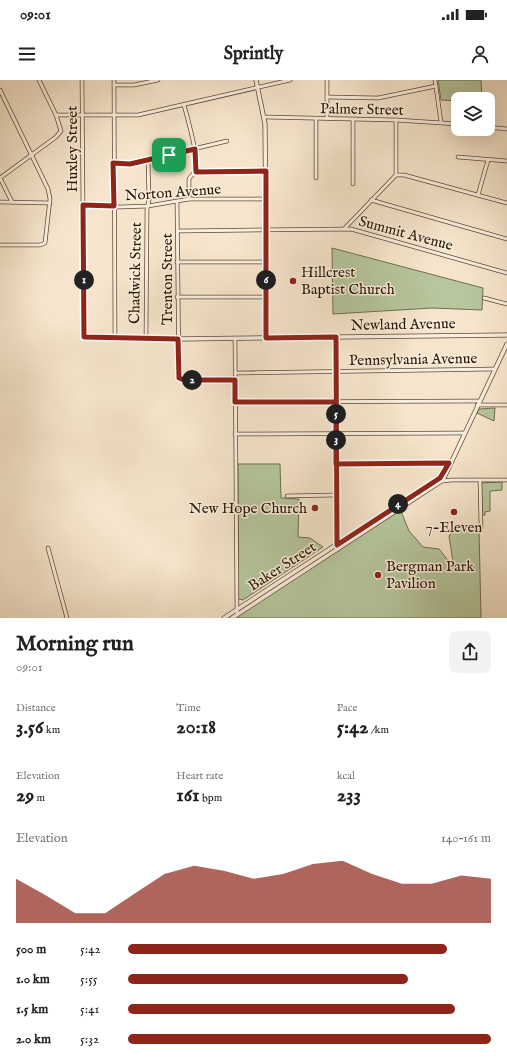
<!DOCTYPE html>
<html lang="en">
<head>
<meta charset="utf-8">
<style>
  body { margin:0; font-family:"IM FELL English",serif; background:#f2f2f2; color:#222; height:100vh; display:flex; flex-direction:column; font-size:15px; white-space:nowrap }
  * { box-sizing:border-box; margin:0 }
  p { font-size:13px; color:#767676 }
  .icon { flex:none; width:22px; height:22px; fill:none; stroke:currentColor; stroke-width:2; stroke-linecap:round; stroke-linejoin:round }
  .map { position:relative; height:538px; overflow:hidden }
  .sheet { display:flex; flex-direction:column; background:#fff; flex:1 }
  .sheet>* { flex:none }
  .controls { position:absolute; left:451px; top:12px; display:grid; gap:8px }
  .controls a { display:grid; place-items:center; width:44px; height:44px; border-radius:8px; background:#fff; box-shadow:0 4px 16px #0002; font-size:20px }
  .pin { position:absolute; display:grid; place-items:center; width:34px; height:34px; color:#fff; margin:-17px; border-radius:8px; box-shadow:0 2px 6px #0006 }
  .km { position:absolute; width:20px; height:20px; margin:-10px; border-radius:50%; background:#222; color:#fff; font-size:11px; line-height:20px; text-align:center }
  .round { display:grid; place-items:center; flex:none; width:42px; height:42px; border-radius:8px; background:#f2f2f2 }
  .headline { display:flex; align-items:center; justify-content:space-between; height:68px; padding:0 16px }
  h1 { font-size:22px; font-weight:800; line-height:30px }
  .metrics { display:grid; grid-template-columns:repeat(3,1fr); gap:6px; height:68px; padding:4px 16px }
  .metrics div { display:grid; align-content:center }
  .metrics b { font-size:20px; font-weight:800 }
  .metrics small { font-size:11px; font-weight:400 }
  .metrics p { font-size:11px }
  .chart { height:112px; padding:8px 16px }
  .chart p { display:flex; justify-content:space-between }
  .chart svg { width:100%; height:72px; margin-top:4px; fill:#8f2418; opacity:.7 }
  ul { padding:0 16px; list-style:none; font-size:13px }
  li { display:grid; grid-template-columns:64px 48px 1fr; align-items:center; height:30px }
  li i { height:10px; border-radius:5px; background:#8f2418 }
  .status { display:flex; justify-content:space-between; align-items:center; height:28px; padding:0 20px; background:#fff; direction:ltr }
  .status svg { height:11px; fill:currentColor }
  header { display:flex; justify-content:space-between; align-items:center; height:52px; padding:0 16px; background:#fff; font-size:18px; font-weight:800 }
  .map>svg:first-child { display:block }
</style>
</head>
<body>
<div class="status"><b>09:01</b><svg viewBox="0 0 49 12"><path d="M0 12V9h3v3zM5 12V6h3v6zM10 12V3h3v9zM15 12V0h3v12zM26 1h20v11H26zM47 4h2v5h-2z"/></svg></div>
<header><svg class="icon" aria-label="menu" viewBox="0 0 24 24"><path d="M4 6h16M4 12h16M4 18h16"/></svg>Sprintly<svg class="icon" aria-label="person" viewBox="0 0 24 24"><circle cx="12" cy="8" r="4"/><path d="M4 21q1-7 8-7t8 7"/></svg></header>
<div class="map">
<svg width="507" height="538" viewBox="0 0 507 538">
  <rect width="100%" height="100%" fill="#f6e5cc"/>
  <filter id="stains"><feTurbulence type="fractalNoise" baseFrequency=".005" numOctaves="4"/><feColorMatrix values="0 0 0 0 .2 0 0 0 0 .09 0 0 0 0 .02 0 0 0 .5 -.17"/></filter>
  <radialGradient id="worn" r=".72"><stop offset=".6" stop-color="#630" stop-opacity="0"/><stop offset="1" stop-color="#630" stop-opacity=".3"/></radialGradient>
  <g fill="#b6c69d" stroke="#706e4f">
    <polygon points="438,0 481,0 482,17 458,19 458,21 441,20"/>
    <polygon points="332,168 483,208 482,230 432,228 333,234"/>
    <polygon points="495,328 494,341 477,333 479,329"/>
    <polygon points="238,384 280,384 281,418 299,419 298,457 310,458 323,467 243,520 238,519"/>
    <polygon points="502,402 502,410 490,411 490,431 485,432 485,435 482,435 481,403"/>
    <polygon points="400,429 409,451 423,467 439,469 454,488 449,456 453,451 465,449 479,449 481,538 233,538"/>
  </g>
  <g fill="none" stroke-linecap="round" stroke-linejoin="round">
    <g stroke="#5c4a34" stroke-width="4.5">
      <g id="minor">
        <polyline points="82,0 84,257"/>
        <polyline points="114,0 115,257"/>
        <polyline points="435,0 441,42"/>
        <polyline points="114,5 134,5 158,0"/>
        <polyline points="0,10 48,109 50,119 45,163 40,165 0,165"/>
        <polyline points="327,17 378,18 436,6"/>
        <path d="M184 25C187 36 201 84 195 92 193 95 191 95 189 99V119"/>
        <polyline points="56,35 138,35 290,0"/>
        <polyline points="265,37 396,40 458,44"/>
        <polyline points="316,39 316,98"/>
        <polyline points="327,39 327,0"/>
        <polyline points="488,47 507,49"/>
        <polyline points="458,77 507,81"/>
        <polyline points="113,83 130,84 227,61"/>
        <polyline points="196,92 266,91"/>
        <polyline points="396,95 404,95 507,123"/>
        <polyline points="0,98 56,57 61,51 56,35 39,0"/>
        <polyline points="0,98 12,122"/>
        <polyline points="353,104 353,39"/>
        <polyline points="478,115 488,80"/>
        <polyline points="371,120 507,159"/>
        <polyline points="0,122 50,123"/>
        <polyline points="177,122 179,297 185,300 235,300"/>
        <polyline points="83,125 120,127 148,126 189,119 265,119"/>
        <polyline points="344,149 396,95 396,40"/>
        <polyline points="178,151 351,149 507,193"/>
        <polyline points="177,182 266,182"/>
        <polyline points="177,217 266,217"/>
        <polyline points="484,218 507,224"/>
        <polyline points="336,257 337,470"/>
        <polyline points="146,258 147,129 149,120 148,80"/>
        <polyline points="235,258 237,535"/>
        <polyline points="235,293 495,289"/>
        <polyline points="235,322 479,321"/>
        <polyline points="477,325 507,325"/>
        <polyline points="235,354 464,353"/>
        <polyline points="336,384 449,383"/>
        <polyline points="480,400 481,447"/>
        <polyline points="433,402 452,400 507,400"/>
        <polyline points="287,416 336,415"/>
        <polyline points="48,468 67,538"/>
      </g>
    </g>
    <g stroke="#5c4a34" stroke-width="5">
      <g id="tertiary">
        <polyline points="256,0 265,44 267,258"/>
        <polyline points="84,257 178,259 507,255"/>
        <polyline points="224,538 440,397 447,385"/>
        <polyline points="232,538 443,400 507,264"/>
      </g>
    </g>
    <use href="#minor" stroke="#f9eede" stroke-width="3"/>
    <use href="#tertiary" stroke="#f9eede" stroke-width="3.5"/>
  </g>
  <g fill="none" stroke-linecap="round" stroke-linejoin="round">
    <g stroke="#fff" stroke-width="8">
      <path id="route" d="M169 75 130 84 113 83 114 126 83 125 84 257 178 259 179 298 184 300H235V322H336V384L449 383 440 398 337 465C337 396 336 326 336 257L266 258V91L196 92 195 69 169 75"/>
    </g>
    <use href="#route" stroke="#8f2418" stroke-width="5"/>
  </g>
  <g fill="#8f2418" stroke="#f9eede" stroke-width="1.5">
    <circle cx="293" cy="201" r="4"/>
    <circle cx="315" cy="428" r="4"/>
    <circle cx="454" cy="432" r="4"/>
    <circle cx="378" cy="495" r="4"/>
  </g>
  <g text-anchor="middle" stroke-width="3" stroke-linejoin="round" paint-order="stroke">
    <g font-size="15" fill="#291701" stroke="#f9eede">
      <text transform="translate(362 29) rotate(1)" y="5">Palmer Street</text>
      <text transform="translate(72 69) rotate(-90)" y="5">Huxley Street</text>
      <text transform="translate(173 112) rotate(-4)" y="5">Norton Avenue</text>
      <text transform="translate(406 153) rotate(15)" y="5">Summit Avenue</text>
      <text transform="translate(135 193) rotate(-89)" y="5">Chadwick Street</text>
      <text transform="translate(167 199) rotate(-90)" y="5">Trenton Street</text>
      <text transform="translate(403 244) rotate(-1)" y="5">Newland Avenue</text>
      <text transform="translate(413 279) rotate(-1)" y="5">Pennsylvania Avenue</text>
      <text transform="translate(282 486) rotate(-33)" y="5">Baker Street</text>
    </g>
    <g font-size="15" fill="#291701" stroke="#f9eede" text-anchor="start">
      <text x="301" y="197">Hillcrest<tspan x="301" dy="17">Baptist Church</tspan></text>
      <text x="307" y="433" text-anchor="end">New Hope Church</text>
      <text x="454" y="452" text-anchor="middle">7-Eleven</text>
      <text x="386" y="491">Bergman Park<tspan x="386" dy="17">Pavilion</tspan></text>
    </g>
  </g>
  <rect width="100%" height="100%" filter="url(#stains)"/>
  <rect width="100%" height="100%" fill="url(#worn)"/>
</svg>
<div class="controls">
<a><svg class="icon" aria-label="layers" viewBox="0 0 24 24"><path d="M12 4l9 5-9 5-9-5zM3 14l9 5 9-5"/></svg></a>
</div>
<div class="pin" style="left:169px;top:75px;background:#1e9e55"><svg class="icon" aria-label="arrive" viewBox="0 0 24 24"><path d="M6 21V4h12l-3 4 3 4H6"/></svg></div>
<b class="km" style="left:84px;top:200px">1</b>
<b class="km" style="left:192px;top:300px">2</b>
<b class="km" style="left:336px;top:360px">3</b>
<b class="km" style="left:398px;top:424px">4</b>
<b class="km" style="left:336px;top:334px">5</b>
<b class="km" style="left:266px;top:200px">6</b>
</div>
<section class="sheet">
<div class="headline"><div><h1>Morning run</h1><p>09:01</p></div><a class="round"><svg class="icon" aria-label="share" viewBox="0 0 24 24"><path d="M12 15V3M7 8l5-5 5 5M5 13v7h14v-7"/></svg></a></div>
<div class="metrics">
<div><p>Distance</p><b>3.56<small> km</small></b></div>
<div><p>Time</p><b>20:18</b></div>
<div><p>Pace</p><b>5:42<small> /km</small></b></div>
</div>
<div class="metrics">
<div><p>Elevation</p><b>29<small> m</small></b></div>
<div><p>Heart rate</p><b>161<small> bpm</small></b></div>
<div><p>kcal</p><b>233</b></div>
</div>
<div class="chart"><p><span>Elevation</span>140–161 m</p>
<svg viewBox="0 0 160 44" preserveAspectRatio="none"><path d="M0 44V17L10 27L20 38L30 38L40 26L50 14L60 9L70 12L80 17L90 14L100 8L110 6L120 14L130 20L140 20L150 15L160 17V44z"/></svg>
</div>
<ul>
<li><b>500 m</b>5:42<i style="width:88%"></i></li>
<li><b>1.0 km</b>5:55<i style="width:77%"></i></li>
<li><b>1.5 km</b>5:41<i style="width:90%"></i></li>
<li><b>2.0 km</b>5:32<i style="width:100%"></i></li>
</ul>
</section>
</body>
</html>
